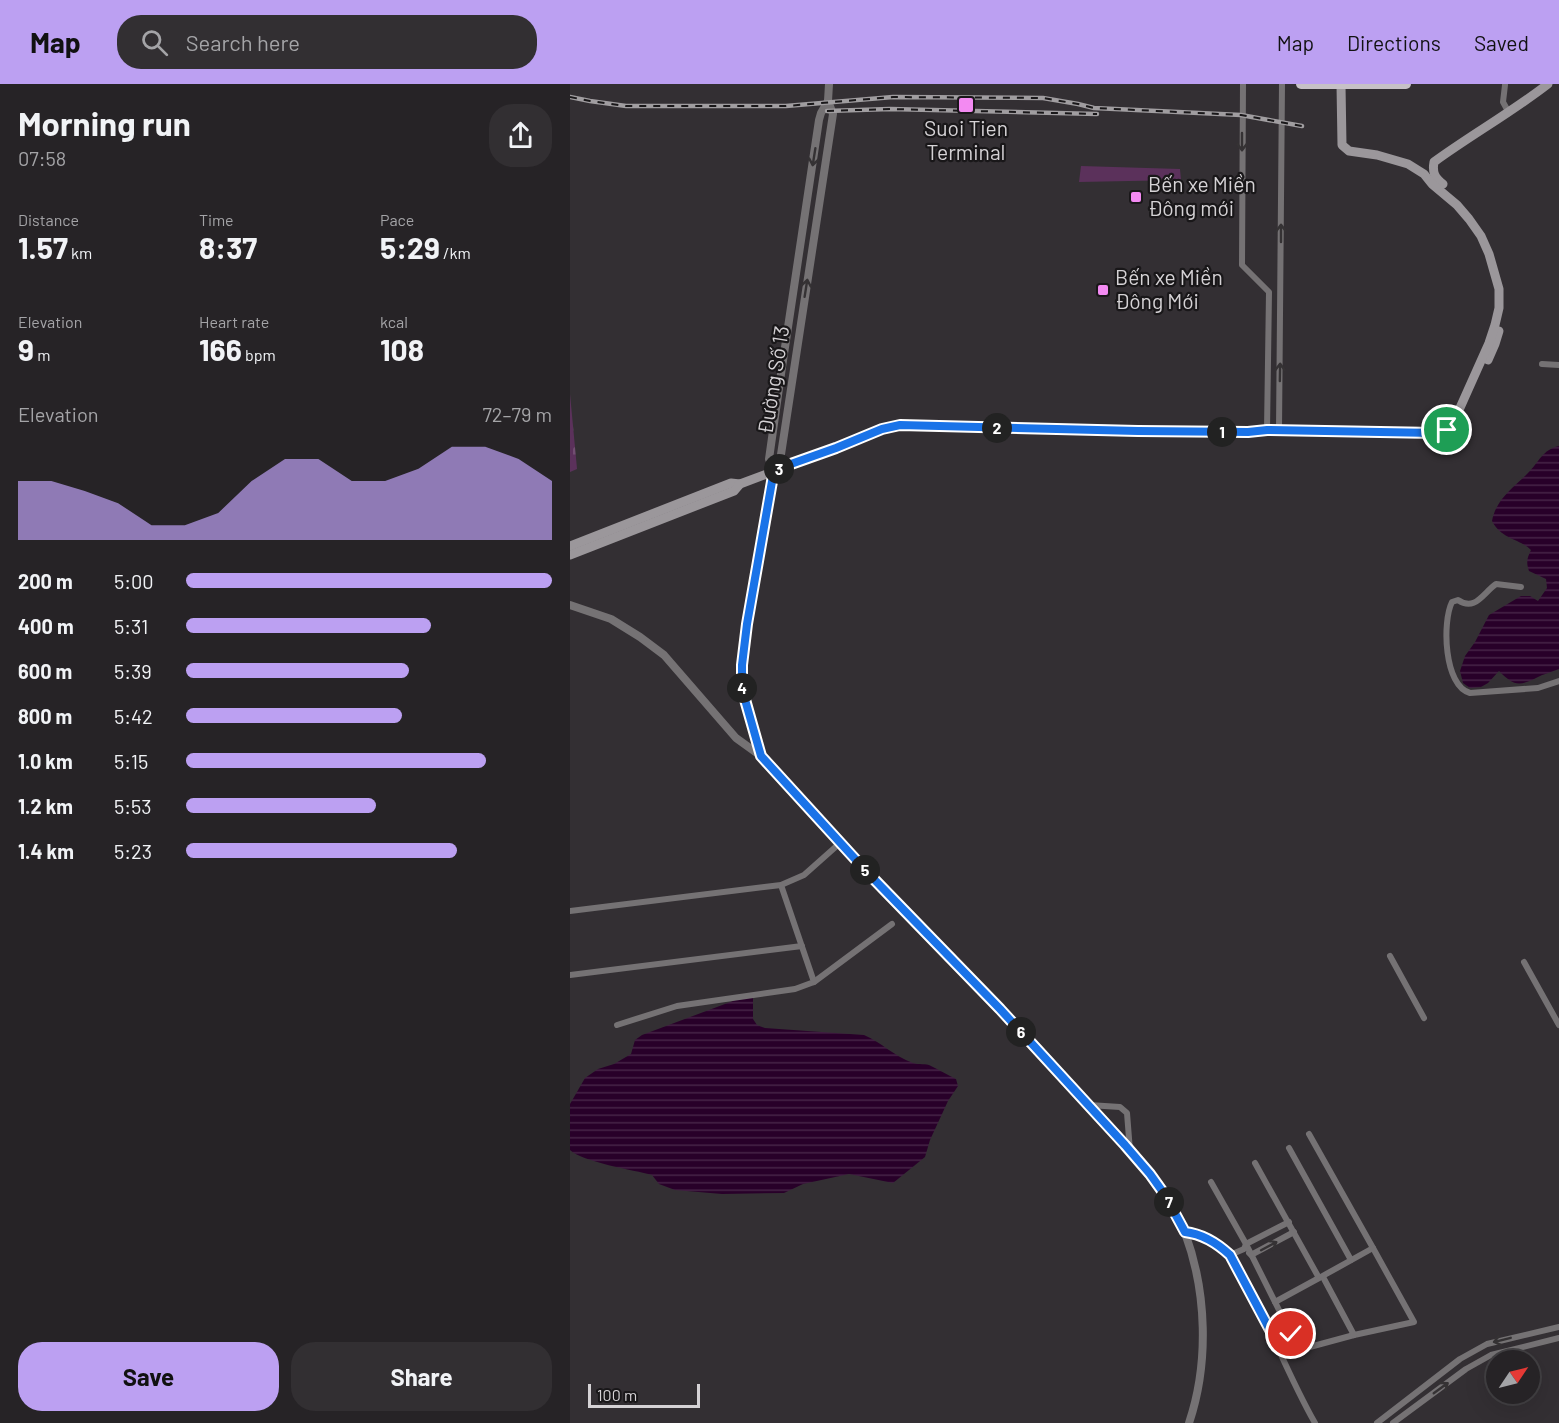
<!DOCTYPE html>
<html lang="en">
<head>
<meta charset="utf-8">
<style>
  body { margin:0; font-family:Barlow,sans-serif; background:#322f32; color:#f1f3f6; height:100vh; display:flex; flex-direction:column; font-size:22px; white-space:nowrap }
  * { box-sizing:border-box; margin:0 }
  p { font-size:20px; color:#a4a4a7 }
  .icon { flex:none; width:33px; height:33px; fill:none; stroke:currentColor; stroke-width:2; stroke-linecap:round; stroke-linejoin:round }
  .map { position:relative; flex:1; overflow:hidden }
  .details { display:flex; flex-direction:column; background:#262326; width:570px }
  .details>* { flex:none }
  .needle { width:39px; rotate:55deg }
  .controls { position:absolute; left:916px; top:1266px; display:grid; gap:12px }
  .controls a { display:grid; place-items:center; width:54px; height:54px; border-radius:50%; background:#262326; box-shadow:0 6px 24px #0002,0 0 0 2px #424043; font-size:30px }
  .scale { position:absolute; left:18px; bottom:15px; width:112px; box-sizing:border-box; padding-left:6px; border:3px solid #d5d2d5; border-top:0; font-size:16px; line-height:21px; white-space:nowrap; color:#d5d2d5; -webkit-text-stroke:4px #191719; paint-order:stroke }
  .pin { position:absolute; display:grid; place-items:center; width:51px; height:51px; color:#fff; margin:-26px; border:3px solid #fff; border-radius:50%; box-shadow:0 2px 6px #0007 }
  .km { position:absolute; width:30px; height:30px; margin:-15px; border-radius:50%; background:#222; color:#fff; font-size:16px; line-height:30px; text-align:center }
  .round { display:grid; place-items:center; flex:none; width:63px; height:63px; border-radius:24px; background:#322f32 }
  .summary { display:flex; align-items:center; justify-content:space-between; height:102px; padding:0 18px }
  h1 { font-size:33px; font-weight:700; line-height:45px }
  .figures { display:grid; grid-template-columns:repeat(3,1fr); gap:9px; height:102px; padding:6px 18px }
  .figures div { display:grid; align-content:center }
  .figures b { font-size:30px; font-weight:700 }
  .figures small { font-size:16px; font-weight:400 }
  .figures p { font-size:16px }
  .chart { height:168px; padding:12px 18px }
  .chart p { display:flex; justify-content:space-between }
  .chart svg { width:100%; height:108px; margin-top:6px; fill:#bca0f2; opacity:.7 }
  .primary-button { display:flex; gap:12px; margin-top:auto; padding:12px 18px }
  .primary-button a { flex:1; height:69px; border-radius:24px; background:#bca0f2; color:#111; font-size:24px; font-weight:700; line-height:69px; text-align:center }
  .primary-button a+a { background:#322f32; color:#f1f3f6 }
  ul { padding:0 18px; list-style:none; font-size:20px }
  li { display:grid; grid-template-columns:96px 72px 1fr; align-items:center; height:45px }
  li i { height:15px; border-radius:8px; background:#bca0f2 }
  header { display:flex; align-items:center; gap:36px; box-sizing:border-box; height:84px; padding:0 30px; background:#bca0f2; color:#111 }
  header strong { font-size:28px }
  nav { display:flex; gap:33px; margin-inline-start:auto; font-size:21px }
  .search { width:420px; height:54px; background:#322f32; display:flex; align-items:center; gap:15px; box-sizing:border-box; padding:0 21px; border-radius:24px; color:#a4a4a7; font-size:22px }
  main { display:flex; flex:1; min-height:0 }
  .map>svg:first-child { display:block }
</style>
</head>
<body>
<header>
<strong>Map</strong>
<div class="search"><svg class="icon" aria-label="search" viewBox="0 0 24 24"><circle cx="10" cy="10" r="6"/><path d="M15 15l6 6"/></svg>Search here</div>
<nav><a>Map</a><a>Directions</a><a>Saved</a></nav>
</header>
<main>
<section class="details">
<div class="summary"><div><h1>Morning run</h1><p>07:58</p></div><a class="round"><svg class="icon" aria-label="share" viewBox="0 0 24 24"><path d="M12 15V3M7 8l5-5 5 5M5 13v7h14v-7"/></svg></a></div>
<div class="figures">
<div><p>Distance</p><b>1.57<small> km</small></b></div>
<div><p>Time</p><b>8:37</b></div>
<div><p>Pace</p><b>5:29<small> /km</small></b></div>
</div>
<div class="figures">
<div><p>Elevation</p><b>9<small> m</small></b></div>
<div><p>Heart rate</p><b>166<small> bpm</small></b></div>
<div><p>kcal</p><b>108</b></div>
</div>
<div class="chart"><p><span>Elevation</span>72–79 m</p>
<svg viewBox="0 0 160 44" preserveAspectRatio="none"><path d="M0 44V20L10 20L20 24L30 29L40 38L50 38L60 33L70 20L80 11L90 11L100 20L110 20L120 15L130 6L140 6L150 11L160 20V44z"/></svg>
</div>
<ul>
<li><b>200 m</b>5:00<i style="width:100%"></i></li>
<li><b>400 m</b>5:31<i style="width:67%"></i></li>
<li><b>600 m</b>5:39<i style="width:61%"></i></li>
<li><b>800 m</b>5:42<i style="width:59%"></i></li>
<li><b>1.0 km</b>5:15<i style="width:82%"></i></li>
<li><b>1.2 km</b>5:53<i style="width:52%"></i></li>
<li><b>1.4 km</b>5:23<i style="width:74%"></i></li>
</ul>
<div class="primary-button"><a>Save</a><a>Share</a></div>
</section>
<div class="map">
<svg width="989" height="1339" viewBox="0 0 989 1339">
  <defs>
    <pattern id="cemetery-stones" width="16" height="16" patternUnits="userSpaceOnUse" patternTransform="scale(1.5)"><rect width="16" height="16" fill="#5b315b"/><path d="M2 7V4a2 2 0 0 1 4 0v3zM10 15v-3a2 2 0 0 1 4 0v3z" fill="#724e72"/></pattern>
    <pattern id="water-rules" width="6" height="5" patternUnits="userSpaceOnUse" patternTransform="scale(1.5)"><rect width="6" height="5" fill="#280029"/><path d="M0 2.5h6" fill="none" stroke="#462447"/></pattern>
  </defs>
  <rect width="100%" height="100%" fill="#332f33"/>
  <polygon fill="#5b315b" points="511,82 610,85 611,96 509,98"/>
  <polygon fill="url(#cemetery-stones)" points="0,310 7,385 0,388"/>
  <g fill="url(#water-rules)">
    <path d="M989 362V585C982 588 973 590 966 594 948 603 943 601 929 587L918 599 911 603 900 604 893 599 890 587 895 572 905 558 919 531 951 512H960L968 517 977 504 976 495 959 487C956 478 957 474 961 466 949 454 932 456 922 437 926 415 943 404 958 389 970 377 972 366 989 362Z"/>
    <path d="M183 912V935L187 941 195 944 294 951C311 958 325 973 343 979 349 981 356 979 361 982 370 986 377 991 386 995L388 1002 378 1017 360 1056 355 1073 323 1099 279 1090 233 1100 214 1109 152 1110 105 1106 89 1100 82 1091C64 1086 12 1078 0 1066V1020L15 994 28 985 44 980 61 970 65 956 72 951 171 914Z"/>
  </g>
  <g fill="none" stroke-linecap="round" stroke-linejoin="round">
    <g stroke="#757274" stroke-width="6">
      <polyline points="673,0 672,181 699,208 697,346"/>
      <polyline points="935,1 933,18 939,29"/>
      <polyline points="972,280 989,281"/>
      <polyline points="709,346 712,0"/>
      <path d="M951 503 926 500C913 509 905 528 888 516L882 518C872 538 874 602 900 609L968 604 989 597"/>
      <polyline points="0,827 211,801 234,791 270,759"/>
      <polyline points="820,872 854,934"/>
      <polyline points="954,878 989,941"/>
      <polyline points="0,891 232,862"/>
      <polyline points="244,898 322,840"/>
      <polyline points="47,941 107,922 225,905 244,898 211,801"/>
      <polyline points="519,1021 550,1023 557,1029 560,1067"/>
      <polyline points="739,1050 803,1164 749,1194"/>
      <polyline points="719,1064 781,1176"/>
      <polyline points="685,1079 749,1194 705,1218"/>
      <polyline points="641,1098 676,1160 721,1250 728,1261 736,1264 784,1251 844,1238 803,1164"/>
      <path d="M614 1148C632 1150 647 1159 660 1171 694 1224 714 1285 745 1339"/>
      <polyline points="679,1169 681,1171 724,1148"/>
      <polyline points="660,1171 674,1165 676,1160 719,1138"/>
      <polyline points="753,1193 784,1251"/>
      <polyline points="700,1246 721,1250"/>
      <polyline points="807,1339 890,1275 917,1260 989,1243"/>
      <polyline points="823,1339 896,1285 921,1271 989,1254"/>
    </g>
    <g stroke="#757274" stroke-width="8">
      <polyline points="204,386 199,375 211,290 249,36 251,29 258,17"/>
      <path d="M0 521 41 535 70 553 94 571 166 654 191 672 298 788 430 925 580 1090C594 1108 607 1128 615 1149 637 1208 639 1280 619 1339"/>
      <polyline points="191,672 172,605 172,581 174,561 204,386 210,377 263,30 258,17 259,0"/>
    </g>
    <g stroke="#9b979b" stroke-width="9">
      <path d="M873 100C865 94 862 89 864 78 901 51 942 28 978 0"/>
      <polyline points="918,276 925,260 929,247"/>
      <polyline points="0,462 161,399 170,400"/>
      <path d="M0 471 164 407 170 400 266 364 312 345 330 341 568 347 678 348 709 346 865 349C875 348 880 344 885 335L919 259 925 241 929 224V205L919 170 911 152 899 135 887 121 862 100 854 90 838 80 807 71 779 67 772 61 771 1"/>
    </g>
    <polyline stroke="#c6c1c6" stroke-width="10" points="731,0 836,0"/>
    <g stroke="#a09da0" stroke-width="4.5">
      <g id="rail">
        <polyline points="0,13 20,17 56,22 216,22 323,13 473,14 508,20 524,24 671,31 732,42"/>
        <polyline points="257,27 320,25 527,30"/>
      </g>
    </g>
    <use href="#rail" stroke="#191719" stroke-width="2" stroke-dasharray="7" stroke-linecap="butt"/>
  </g>
  <defs><path id="oneway-shaft" d="M-6 0H5M1.5-3L5.5 0L1.5 3" fill="none" stroke-width="1.6" stroke-linecap="round" stroke-linejoin="round" transform="scale(1.5)"/></defs>
  <g stroke="#353234">
    <use href="#oneway-shaft" transform="translate(672 58) rotate(90)"/>
    <use href="#oneway-shaft" transform="translate(244 73) rotate(99)"/>
    <use href="#oneway-shaft" transform="translate(711 149) rotate(-90)"/>
    <use href="#oneway-shaft" transform="translate(236 204) rotate(-81)"/>
    <use href="#oneway-shaft" transform="translate(710 288) rotate(-89)"/>
    <use href="#oneway-shaft" transform="translate(699 1162) rotate(-28)"/>
    <use href="#oneway-shaft" transform="translate(932 1256) rotate(166)"/>
    <use href="#oneway-shaft" transform="translate(871 1304) rotate(-36)"/>
  </g>
  <g fill="none" stroke-linecap="round" stroke-linejoin="round">
    <g stroke="#fff" stroke-width="12">
      <path id="route" d="M721 1250 700 1246 660 1171C647 1159 632 1150 615 1148L595 1111 580 1090 555 1061 430 925 297 788 191 672 172 605V581L177 540 204 386 266 364 312 345 330 341 568 347 678 348 697 346 865 349 877 346"/>
    </g>
    <use href="#route" stroke="#1a73e8" stroke-width="8"/>
  </g>
  <g fill="#f38af2" stroke="#191719" stroke-width="2">
    <rect x="388" y="13" width="16" height="16" rx="3"/>
    <rect x="560" y="107" width="12" height="12" rx="3"/>
    <rect x="527" y="200" width="12" height="12" rx="3"/>
  </g>
  <g text-anchor="middle" stroke-width="4.5" stroke-linejoin="round" paint-order="stroke">
    <g font-size="21" fill="#d5d2d5" stroke="#191719" text-anchor="start">
      <text x="396" y="52" text-anchor="middle">Suoi Tien<tspan x="396" dy="24">Terminal</tspan></text>
      <text x="578" y="108">Bến xe Miền<tspan x="578" dy="24">Đông mới</tspan></text>
      <text x="545" y="201">Bến xe Miền<tspan x="545" dy="24">Đông Mới</tspan></text>
    </g>
    <g font-size="21" fill="#d5d2d5" stroke="#191719">
      <text transform="translate(204 296) rotate(-81)" y="7">Đường Số 13</text>
    </g>
  </g>
</svg>
<div class="controls">
<a><svg class="needle" viewBox="-14 -14 28 28"><path d="M0-13l5 13h-10z" fill="#e53935"/><path d="M0 13l5-13h-10z" fill="#a4a4a7"/></svg></a>
</div>
<div class="scale">100 m</div>
<div class="pin" style="left:877px;top:346px;background:#1e9e55"><svg class="icon" aria-label="arrive" viewBox="0 0 24 24"><path d="M6 21V4h12l-3 4 3 4H6"/></svg></div>
<div class="pin" style="left:721px;top:1250px;background:#d93025"><svg class="icon" aria-label="check" viewBox="0 0 24 24"><path d="M5 12l5 5 9-10"/></svg></div>
<b class="km" style="left:652px;top:348px">1</b>
<b class="km" style="left:427px;top:344px">2</b>
<b class="km" style="left:209px;top:385px">3</b>
<b class="km" style="left:172px;top:604px">4</b>
<b class="km" style="left:295px;top:786px">5</b>
<b class="km" style="left:451px;top:948px">6</b>
<b class="km" style="left:599px;top:1118px">7</b>
</div>
</main>
</body>
</html>
